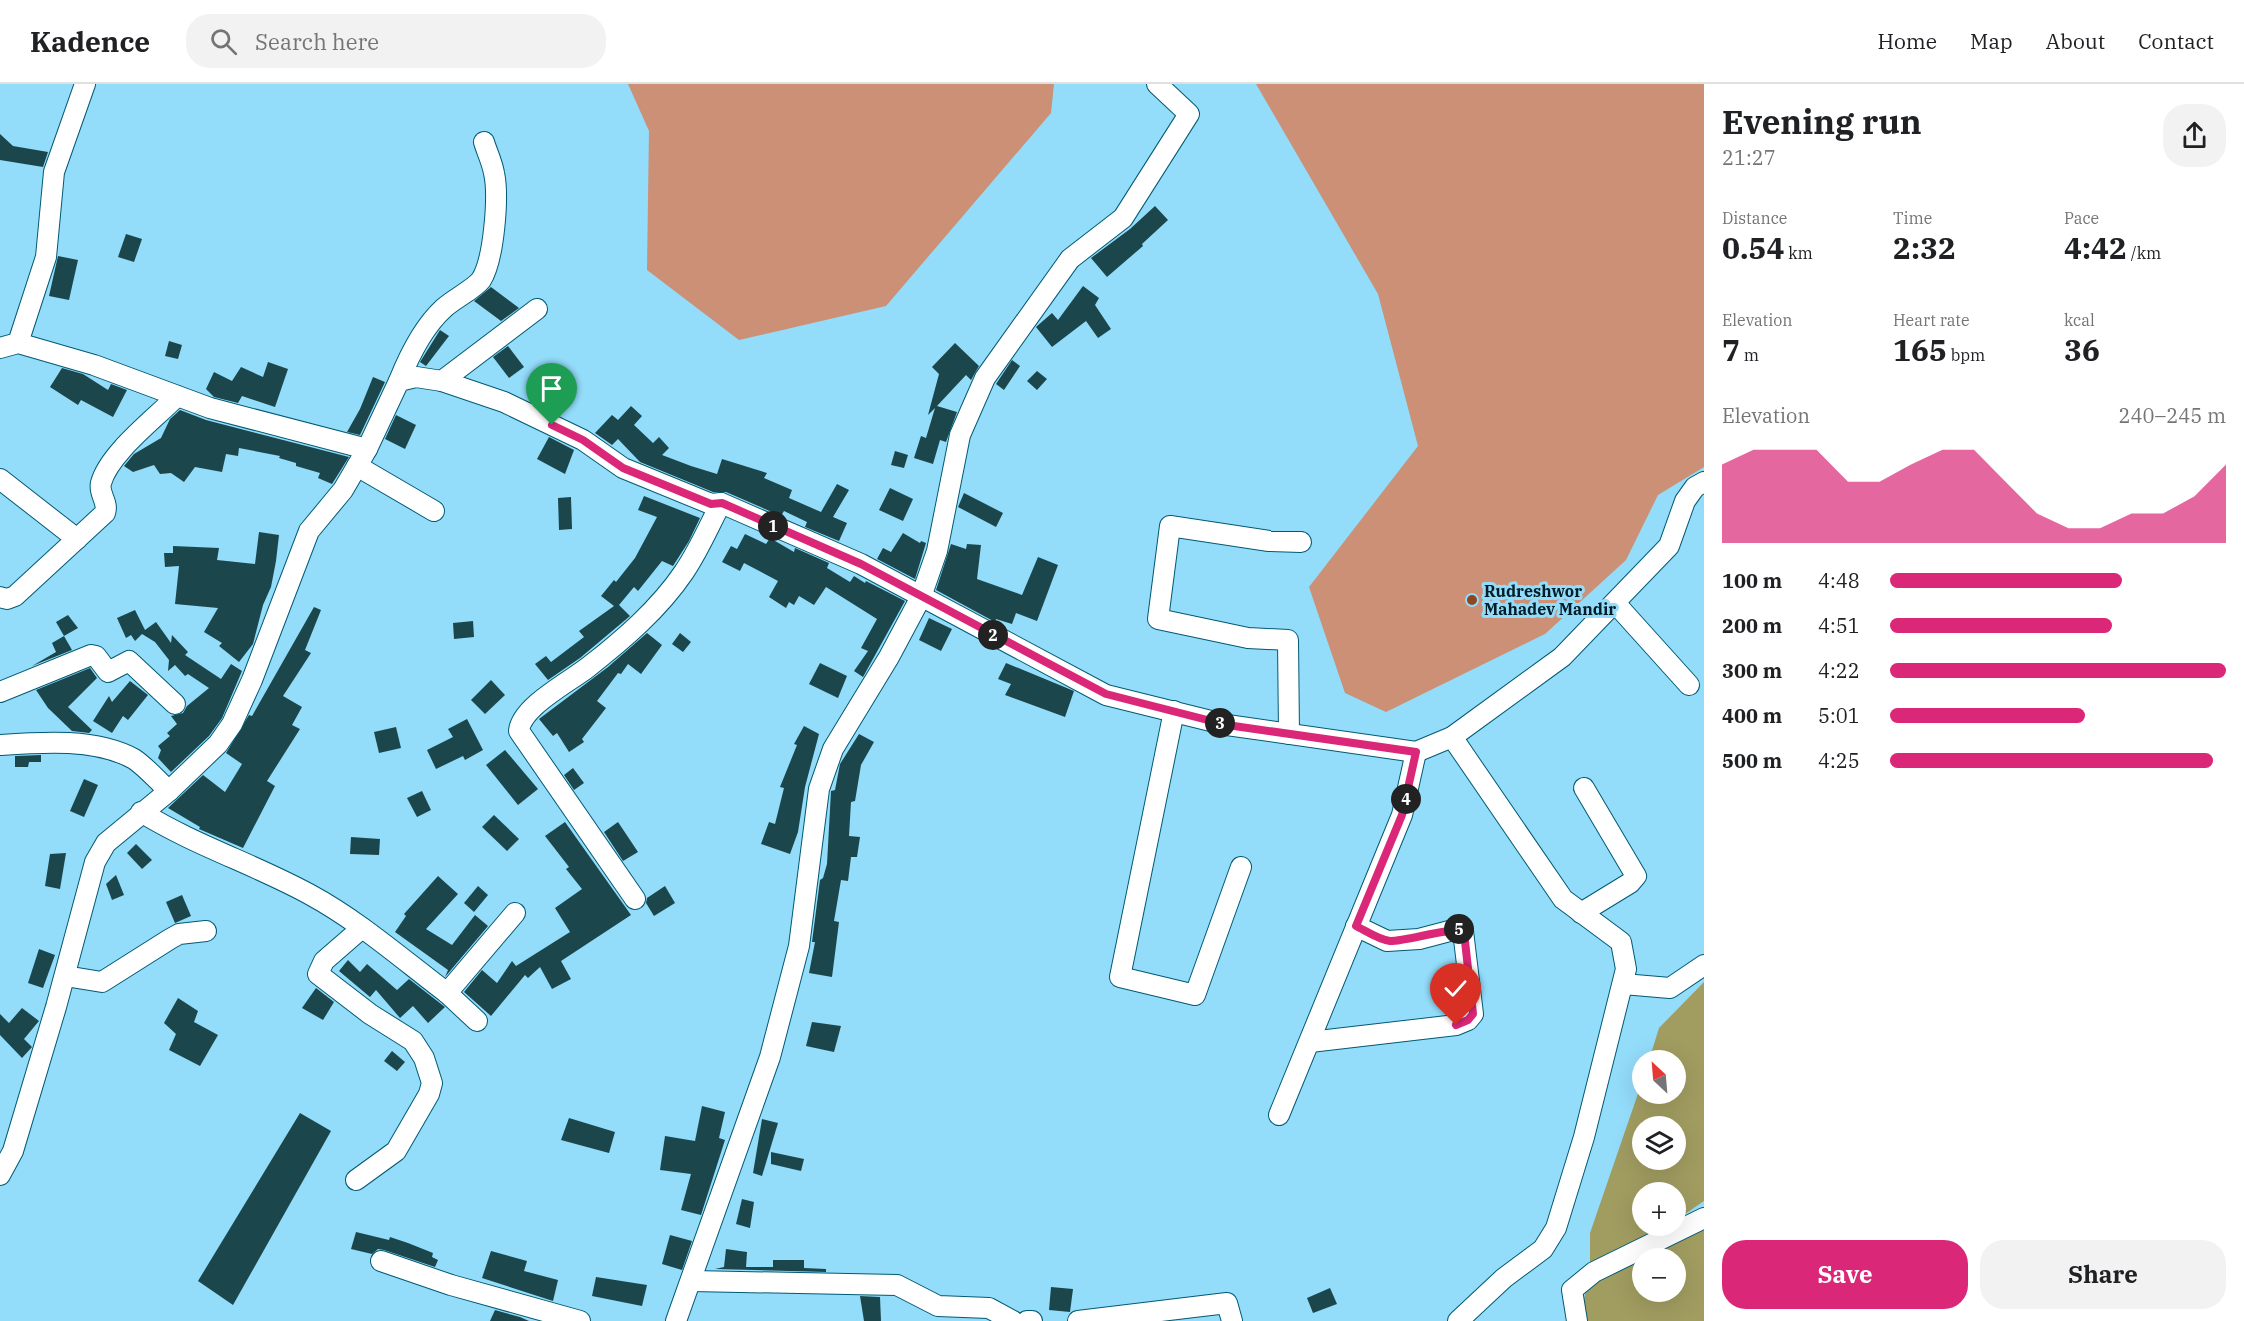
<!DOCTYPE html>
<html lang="en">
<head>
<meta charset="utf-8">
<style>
  body { margin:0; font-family:"IBM Plex Serif",serif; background:#f2f2f2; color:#202124; height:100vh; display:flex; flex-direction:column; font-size:22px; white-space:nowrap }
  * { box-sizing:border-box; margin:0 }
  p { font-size:20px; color:#757577 }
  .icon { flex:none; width:33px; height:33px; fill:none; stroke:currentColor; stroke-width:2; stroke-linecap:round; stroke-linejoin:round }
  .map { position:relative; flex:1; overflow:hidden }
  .details { display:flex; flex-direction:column; background:#fff; width:540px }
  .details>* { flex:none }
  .needle { width:39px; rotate:334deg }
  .tools { position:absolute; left:1632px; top:966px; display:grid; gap:12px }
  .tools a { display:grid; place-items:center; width:54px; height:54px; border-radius:50%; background:#fff; box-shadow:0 6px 24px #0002; font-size:30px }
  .pin { position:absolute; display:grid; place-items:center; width:51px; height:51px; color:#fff; margin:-62px -26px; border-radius:50% 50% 50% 0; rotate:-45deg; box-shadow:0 0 6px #0007 }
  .pin .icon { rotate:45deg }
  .km { position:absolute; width:30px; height:30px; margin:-15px; border-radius:50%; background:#222; color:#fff; font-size:16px; line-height:30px; text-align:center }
  .round { display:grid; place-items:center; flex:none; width:63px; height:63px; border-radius:24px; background:#f2f2f2 }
  .overview { display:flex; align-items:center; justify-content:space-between; height:102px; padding:0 18px }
  h1 { font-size:33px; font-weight:800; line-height:45px }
  .figures { display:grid; grid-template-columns:repeat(3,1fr); gap:9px; height:102px; padding:6px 18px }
  .figures div { display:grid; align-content:center }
  .figures b { font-size:30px; font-weight:800 }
  .figures small { font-size:16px; font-weight:400 }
  .figures p { font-size:16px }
  .chart { height:168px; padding:12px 18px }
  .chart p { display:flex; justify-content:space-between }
  .chart svg { width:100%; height:108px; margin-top:6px; fill:#db2777; opacity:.7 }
  .primary-button { display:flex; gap:12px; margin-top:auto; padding:12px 18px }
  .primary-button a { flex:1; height:69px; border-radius:24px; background:#db2777; color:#fff; font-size:24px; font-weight:800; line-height:69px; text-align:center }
  .primary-button a+a { background:#f2f2f2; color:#202124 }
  ul { padding:0 18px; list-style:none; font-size:20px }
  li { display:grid; grid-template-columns:96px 72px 1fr; align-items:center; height:45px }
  li i { height:15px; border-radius:8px; background:#db2777 }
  header { display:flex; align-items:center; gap:36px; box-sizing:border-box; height:84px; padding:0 30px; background:#fff; border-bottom:2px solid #e0e0e0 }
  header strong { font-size:28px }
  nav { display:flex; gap:33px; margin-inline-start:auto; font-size:21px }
  .search { width:420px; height:54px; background:#f2f2f2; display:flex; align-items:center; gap:15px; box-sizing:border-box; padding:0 21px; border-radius:24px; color:#757577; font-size:22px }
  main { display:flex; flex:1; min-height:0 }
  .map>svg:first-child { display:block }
</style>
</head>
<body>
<header>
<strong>Kadence</strong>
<div class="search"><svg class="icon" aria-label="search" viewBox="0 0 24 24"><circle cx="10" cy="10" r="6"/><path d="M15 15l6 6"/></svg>Search here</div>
<nav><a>Home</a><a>Map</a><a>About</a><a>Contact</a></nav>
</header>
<main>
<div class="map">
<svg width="1704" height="1237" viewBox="0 0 1704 1237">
  <rect width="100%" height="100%" fill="#93dcfa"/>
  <g fill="#cb9075">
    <polygon points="628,0 1054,0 1051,29 886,222 739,256 647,186 649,47"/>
    <polygon points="1256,0 1704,0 1704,383 1658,411 1626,476 1545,550 1386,628 1345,609 1309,503 1418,362 1378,210"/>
  </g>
  <g fill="#a19d61" fill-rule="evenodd">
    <path d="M1704 898V1117L1676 1136V1108H1642V1142H1666L1590 1181V1149L1642 998V1010H1676V976H1649L1659 944ZM1642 1042H1676V1076H1642Z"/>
    <path d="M1704 1139V1237H1586C1584 1226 1582 1216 1587 1205 1595 1186 1681 1150 1704 1139ZM1642 1174H1676V1208H1642Z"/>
  </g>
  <g fill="#1b474c">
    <polygon points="0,50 13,62 48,68 43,83 0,76"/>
    <polygon points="1155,122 1168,136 1142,160 1143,162 1107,193 1091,174 1130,145"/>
    <polygon points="126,150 142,155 134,178 118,173"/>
    <polygon points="58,172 78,176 69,216 49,212"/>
    <polygon points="1083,202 1099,214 1095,221 1111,245 1098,254 1086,237 1052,263 1036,243 1052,229 1058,236"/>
    <polygon points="491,203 519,224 501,237 474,217"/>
    <polygon points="440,246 449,252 426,282 420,278"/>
    <polygon points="169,257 182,261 178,275 165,272"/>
    <polygon points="955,259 979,282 971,296 966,291 937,322 957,328 946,358 940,356 933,380 914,374 921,352 926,354 935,324 928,331 939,290 932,283"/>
    <polygon points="508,262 524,283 509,294 493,273"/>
    <polygon points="1012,276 1020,282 1004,306 996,300"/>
    <polygon points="268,278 288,285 275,323 242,312 238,319 214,313 206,305 214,288 232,297 241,283 263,293"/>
    <polygon points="62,284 83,290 108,306 111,300 127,306 113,333 81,316 78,321 50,303"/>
    <polygon points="1037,287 1047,295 1037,306 1027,297"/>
    <polygon points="373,293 385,298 360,351 347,348 360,325"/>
    <polygon points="631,322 642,332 634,341 653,359 659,353 669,364 662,371 691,382 717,390 722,375 767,389 764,394 792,406 789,414 821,428 837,400 849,406 833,433 847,439 839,457 805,443 807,438 784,427 781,432 726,408 713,408 640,378 618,355 612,361 595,349 612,331 618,336"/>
    <polygon points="180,326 206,336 349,373 332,400 318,394 320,389 296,382 296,379 279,374 280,372 239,364 238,372 226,370 222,388 195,383 184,398 171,389 160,390 154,381 133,388 124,382 134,370 161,354 170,335"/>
    <polygon points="396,331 416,341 405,365 385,355"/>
    <polygon points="549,353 574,366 565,390 537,375"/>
    <polygon points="895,367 908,371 904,384 891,381"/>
    <polygon points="890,404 913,415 903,437 879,426"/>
    <polygon points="964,409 1003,429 996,443 958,423"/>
    <polygon points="644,412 700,434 689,457 673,482 662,477 638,507 634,503 619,521 630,532 580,574 548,596 535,580 546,572 551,578 584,553 579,547 614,522 601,512 614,496 616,498 635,474 657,433 638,426"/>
    <polygon points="571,413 572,445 559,446 558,414"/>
    <polygon points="259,448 279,451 276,477 271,503 263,521 253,560 239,578 219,562 222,559 204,548 218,524 175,520 179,482 165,483 164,469 173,469 173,462 219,464 217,476 255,480"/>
    <polygon points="903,449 920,459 921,457 926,459 915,495 877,475 883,464 891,468"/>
    <polygon points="745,450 766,460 770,454 794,468 795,464 829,479 827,484 850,498 854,492 865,499 866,497 905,517 863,593 854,587 868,567 861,564 877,535 826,503 814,521 799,512 794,521 789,518 786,524 769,513 778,497 744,479 740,487 722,478 731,462 737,465"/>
    <polygon points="951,460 966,465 967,460 981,461 977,495 1022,511 1038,473 1058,481 1037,537 1016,529 1012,540 996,535 995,538 936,506"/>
    <polygon points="314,523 321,526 305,566 311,569 283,612 302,623 292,641 300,645 267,697 275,702 243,764 199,745 200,743 168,724 203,691 225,708 242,680 226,669 249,631 252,632"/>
    <polygon points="135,526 145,546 156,538 171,559 172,551 188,568 185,571 221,595 231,580 242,587 222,634 209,652 171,688 158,674 161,666 158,662 170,652 167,649 177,640 171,632 183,629 187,622 209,604 188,590 185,592 175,581 168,587 169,576 155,558 142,550 135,557 131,551 126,554 117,534"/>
    <polygon points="68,531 78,544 64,552 56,538"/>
    <polygon points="929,534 952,545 941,567 919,556"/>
    <polygon points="473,537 474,553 454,555 453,539"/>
    <polygon points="647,549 662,561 641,590 628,580 621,590 618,589 597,617 606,624 582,655 584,658 569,668 557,649 553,652 539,635 608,583"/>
    <polygon points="680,549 691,558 683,568 672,560"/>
    <polygon points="64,552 72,566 32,582 56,568 52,559"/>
    <polygon points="820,579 847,592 838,614 809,600"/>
    <polygon points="1006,579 1074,607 1065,633 1005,611 1011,600 998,595"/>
    <polygon points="90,584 97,594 68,623 92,646 89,649 72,647 48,624 36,606"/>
    <polygon points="491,596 505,611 485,630 471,616"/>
    <polygon points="130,597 148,611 128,636 123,632 112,649 93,637 109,612 112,618"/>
    <polygon points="467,635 483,666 465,676 463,672 436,685 427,666 453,653 448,645"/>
    <polygon points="804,642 819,650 805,703 798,748 790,770 761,760 769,738 775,740 784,704 780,703 797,661 794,660"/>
    <polygon points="396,643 401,664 379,669 374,648"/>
    <polygon points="859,650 874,658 861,681 855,717 851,718 849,752 860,753 857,773 851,773 848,797 841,796 834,837 839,838 832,893 809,889 815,858 812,858 820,796 823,794 827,780 831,707 835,706 840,680"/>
    <polygon points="505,666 538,705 518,721 486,681"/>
    <polygon points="41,671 41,678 29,678 28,683 15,683 15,672"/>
    <polygon points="573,684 584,699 574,706 564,691"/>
    <polygon points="84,695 98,701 84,733 70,727"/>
    <polygon points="422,707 431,726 417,733 407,714"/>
    <polygon points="494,731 519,755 507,767 482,743"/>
    <polygon points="565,738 631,831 561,877 571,895 552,905 540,883 528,894 525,891 491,932 464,908 482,886 497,899 512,877 516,882 570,848 555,824 582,805 566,785 569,783 545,752"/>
    <polygon points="618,738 638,768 623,777 604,748"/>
    <polygon points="351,753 380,755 379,771 350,770"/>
    <polygon points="136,760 152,776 142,785 127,769"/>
    <polygon points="66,769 60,805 45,802 50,770"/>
    <polygon points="116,791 124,811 112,816 106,800"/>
    <polygon points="438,792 458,810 426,845 452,861 475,831 488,842 445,893 448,886 395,848 406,832 404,830"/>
    <polygon points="478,802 488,811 474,828 464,819"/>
    <polygon points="665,802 675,819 654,832 646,819 647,814"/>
    <polygon points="182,811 191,832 175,839 166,818"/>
    <polygon points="39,865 55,871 43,904 28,899"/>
    <polygon points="348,876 360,888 367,880 397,906 409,895 445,923 428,939 413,922 400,934 376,906 370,913 339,887"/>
    <polygon points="316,904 334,918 323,936 302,924"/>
    <polygon points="178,914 198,927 194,938 218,951 200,982 169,966 176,950 164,939"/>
    <polygon points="22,924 39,937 24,955 32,963 22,974 0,951 0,930 9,939"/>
    <polygon points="812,938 841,942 834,968 806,962"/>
    <polygon points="392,967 405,978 397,987 384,977"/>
    <polygon points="702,1022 725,1028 719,1054 725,1056 701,1131 681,1126 691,1090 660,1086 665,1052 695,1057"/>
    <polygon points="300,1029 331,1047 233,1221 198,1197"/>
    <polygon points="569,1034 615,1048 609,1069 561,1056"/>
    <polygon points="762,1035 778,1039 762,1092 753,1089"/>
    <polygon points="771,1068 804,1075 801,1087 771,1080"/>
    <polygon points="742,1115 754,1118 750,1144 736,1140"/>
    <polygon points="356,1148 389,1156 390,1153 408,1159 433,1169 432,1173 438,1176 435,1183 384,1166 378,1165 372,1170 351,1165"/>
    <polygon points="670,1151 692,1157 682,1186 662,1180"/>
    <polygon points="726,1165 747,1168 746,1183 773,1183 773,1176 804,1176 804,1184 826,1185 826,1188 715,1185 724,1183"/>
    <polygon points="491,1167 527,1177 524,1187 558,1196 553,1217 482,1194"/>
    <polygon points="596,1193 647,1201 642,1222 592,1212"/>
    <polygon points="1051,1203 1073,1205 1070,1228 1049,1226"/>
    <polygon points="1330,1204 1337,1220 1313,1229 1307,1214"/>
    <polygon points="860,1212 880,1213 881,1237 864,1237"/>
    <polygon points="495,1226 520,1233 529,1237 490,1237"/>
  </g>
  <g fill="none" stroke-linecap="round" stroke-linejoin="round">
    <g stroke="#005a74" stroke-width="22">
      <g id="minor">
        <polyline points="18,259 46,173 54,88 85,0"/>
        <polyline points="0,264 18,259 94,281 210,324 367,365 343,406 309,447 252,596 232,640 218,660 169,707 106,759 95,778 56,923 13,1067 0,1091"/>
        <path d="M399 297C409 272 424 242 444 224 454 215 474 205 481 196 494 176 499 112 494 89 492 78 487 68 484 58"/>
        <polyline points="442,297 537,225"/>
        <polyline points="367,365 399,297 416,293 442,297 504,318 583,356 623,384 711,420 721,419 861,480 1106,611 1227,641 1416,668 1452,653 1562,573 1669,462 1685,417 1695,403 1704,398"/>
        <polyline points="357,382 434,427"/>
        <polyline points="0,395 77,455"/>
        <path d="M0 513 7 515 15 512 105 429C109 418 98 410 101 399 109 369 156 334 177 312"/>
        <polyline points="1616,520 1689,601"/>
        <polyline points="0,608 91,571 96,572 108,588 129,577 175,620"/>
        <polyline points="1174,627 1120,893 1195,911 1241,783"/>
        <polyline points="1289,650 1288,556 1248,554 1158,535 1170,442 1269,457 1301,458"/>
        <polyline points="1452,653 1563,815 1621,858 1626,885 1584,1053 1556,1144 1543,1165 1504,1194 1458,1237"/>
        <path d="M0 661C42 658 96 654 134 675 146 683 158 697 169 707"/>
        <path d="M141 728C194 761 254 780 309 810 359 837 402 875 447 909L515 829"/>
        <path d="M635 815 519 647C521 623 569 598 587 584 623 556 659 525 684 488 699 466 709 442 721 419"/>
        <polyline points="1581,829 1630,799 1636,792 1584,704"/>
        <polyline points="65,892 102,898 170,855 179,850 206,847"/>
        <polyline points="1623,900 1670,904 1704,881"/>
        <polyline points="447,909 477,937"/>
        <polyline points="1310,958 1456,941 1468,936 1473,930 1463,847 1457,845 1419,855 1387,857 1356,842"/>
        <polyline points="1279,1031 1402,731 1416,668"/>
        <polyline points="356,1096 396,1067 429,1010 432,999 424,974 413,957 370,930 318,890 324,877 362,844"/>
        <polyline points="381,1177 451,1201 580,1237"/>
        <polyline points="692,1197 897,1201 938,1222 989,1224 1013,1237"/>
        <polyline points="676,1237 770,973 799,862 819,705 833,665 889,573 921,513 937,467 960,351 985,294 1070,175 1123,134 1189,30 1157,0"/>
        <polyline points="1027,1237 1032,1237"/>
        <polyline points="1078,1237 1227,1219 1232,1237"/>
        <polyline points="1577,1237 1572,1206 1594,1188 1704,1134"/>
      </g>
    </g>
    <use href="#minor" stroke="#fff" stroke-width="20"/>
  </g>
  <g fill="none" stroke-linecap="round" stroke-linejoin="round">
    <g stroke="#fff" stroke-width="12">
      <path id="route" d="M552 341 583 356 623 384 711 420 722 419 861 480 1106 610 1227 641 1416 668 1402 731 1356 842C1366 847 1379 856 1390 857 1409 857 1452 842 1464 848L1473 930 1468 936 1456 941"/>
    </g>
    <use href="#route" stroke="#db2777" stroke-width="8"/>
  </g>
  <circle fill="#8d4622" stroke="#93dcfa" stroke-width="2" cx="1472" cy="516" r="6"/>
  <g text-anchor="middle" stroke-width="6" stroke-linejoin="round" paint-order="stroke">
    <g font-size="16" font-weight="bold" fill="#001d28" stroke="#93dcfa" text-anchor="start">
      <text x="1484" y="513">Rudreshwor<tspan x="1484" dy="18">Mahadev Mandir</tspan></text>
    </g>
  </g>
</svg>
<div class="tools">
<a><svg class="needle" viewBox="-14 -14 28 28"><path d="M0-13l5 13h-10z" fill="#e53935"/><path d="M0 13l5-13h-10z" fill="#757577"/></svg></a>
<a><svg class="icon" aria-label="layers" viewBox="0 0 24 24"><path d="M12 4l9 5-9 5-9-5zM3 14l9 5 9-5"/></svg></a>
<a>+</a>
<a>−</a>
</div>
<div class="pin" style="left:552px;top:341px;background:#1e9e55"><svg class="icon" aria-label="arrive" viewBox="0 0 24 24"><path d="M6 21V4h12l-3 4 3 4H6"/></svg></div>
<div class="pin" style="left:1456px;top:941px;background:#d93025"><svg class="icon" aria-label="check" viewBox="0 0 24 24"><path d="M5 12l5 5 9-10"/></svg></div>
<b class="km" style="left:773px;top:442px">1</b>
<b class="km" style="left:993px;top:551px">2</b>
<b class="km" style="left:1220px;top:639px">3</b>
<b class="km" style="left:1406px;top:715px">4</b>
<b class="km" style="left:1459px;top:845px">5</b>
</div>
<section class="details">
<div class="overview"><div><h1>Evening run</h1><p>21:27</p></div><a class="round"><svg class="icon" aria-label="share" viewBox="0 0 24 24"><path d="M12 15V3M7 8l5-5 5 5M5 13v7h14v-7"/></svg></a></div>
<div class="figures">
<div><p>Distance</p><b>0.54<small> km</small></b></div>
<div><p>Time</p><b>2:32</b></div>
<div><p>Pace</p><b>4:42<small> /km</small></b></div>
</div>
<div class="figures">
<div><p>Elevation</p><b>7<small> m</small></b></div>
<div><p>Heart rate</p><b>165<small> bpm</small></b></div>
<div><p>kcal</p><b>36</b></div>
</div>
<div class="chart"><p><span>Elevation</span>240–245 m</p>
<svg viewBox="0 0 160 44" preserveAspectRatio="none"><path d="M0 44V12L10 6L20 6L30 6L40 19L50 19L60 12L70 6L80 6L90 19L100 32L110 38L120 38L130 32L140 32L150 25L160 12V44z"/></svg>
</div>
<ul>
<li><b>100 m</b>4:48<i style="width:69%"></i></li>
<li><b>200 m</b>4:51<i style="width:66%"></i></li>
<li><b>300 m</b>4:22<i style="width:100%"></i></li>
<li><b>400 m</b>5:01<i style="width:58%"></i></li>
<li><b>500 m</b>4:25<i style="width:96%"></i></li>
</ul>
<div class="primary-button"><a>Save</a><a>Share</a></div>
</section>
</main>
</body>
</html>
